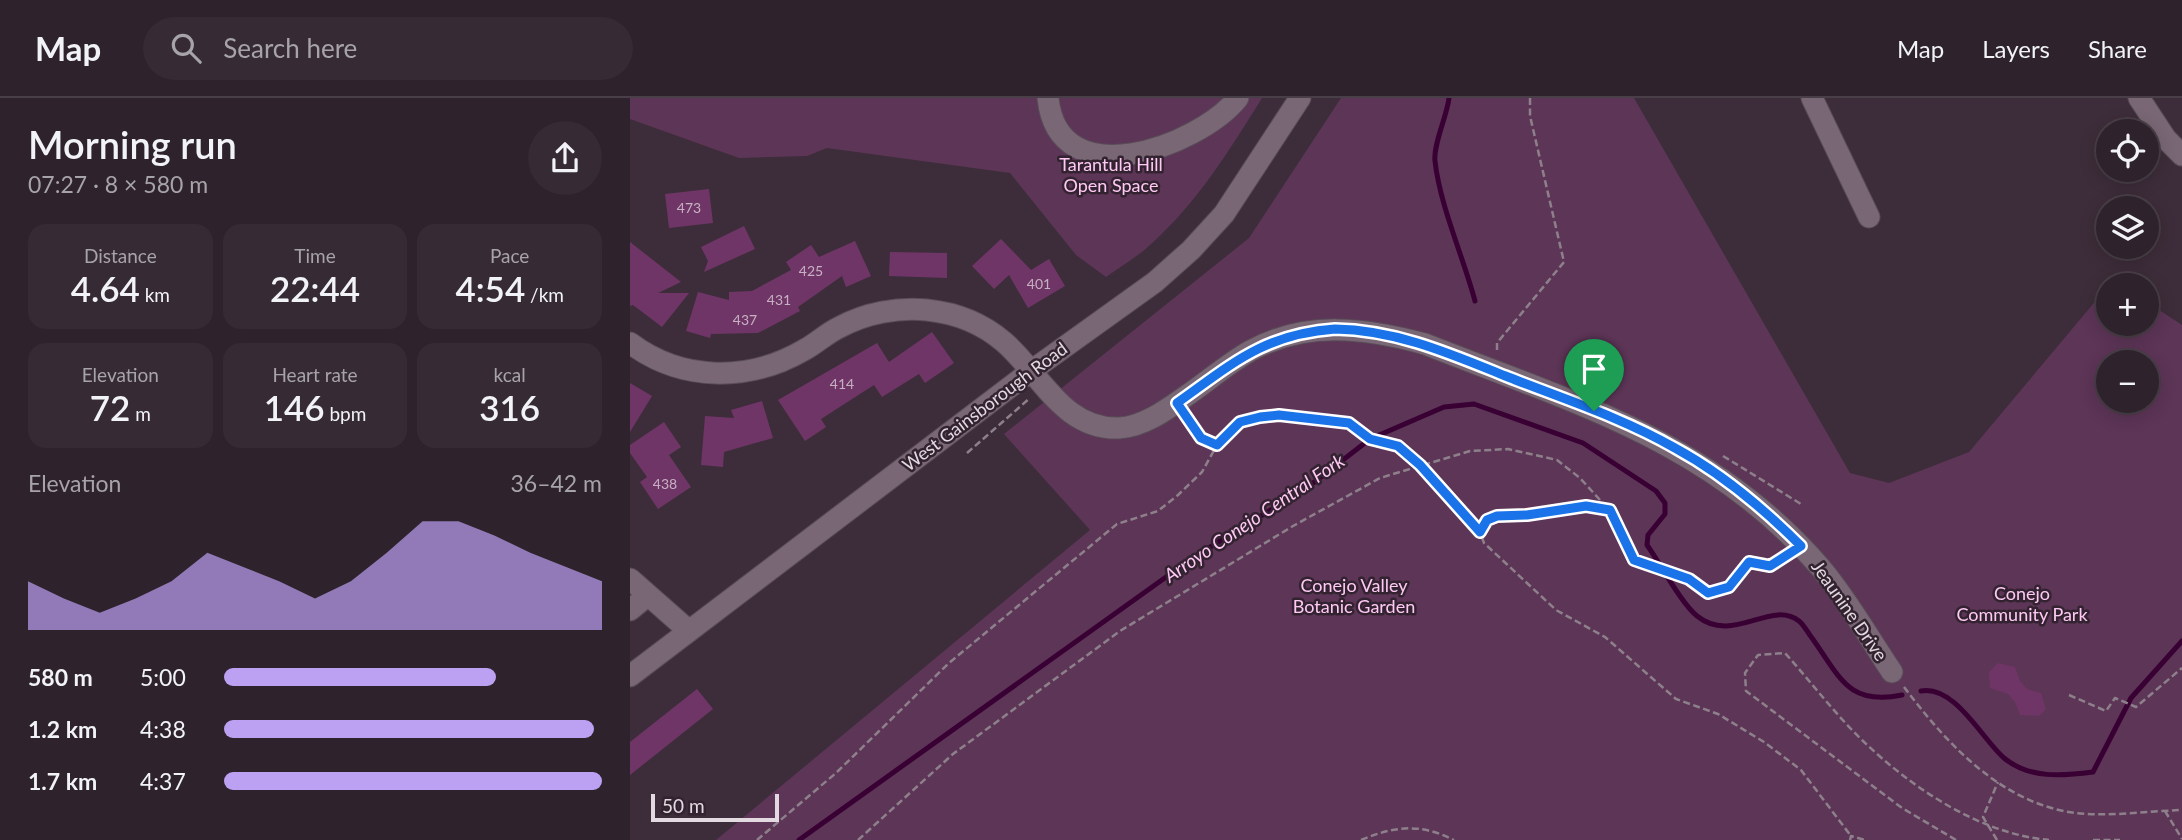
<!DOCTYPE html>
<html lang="en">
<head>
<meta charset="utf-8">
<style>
  body { margin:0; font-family:Lato,sans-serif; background:#362a34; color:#f1f3f6; height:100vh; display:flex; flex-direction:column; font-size:26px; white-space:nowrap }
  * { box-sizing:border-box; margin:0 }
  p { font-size:23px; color:#a7a4a9 }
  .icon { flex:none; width:38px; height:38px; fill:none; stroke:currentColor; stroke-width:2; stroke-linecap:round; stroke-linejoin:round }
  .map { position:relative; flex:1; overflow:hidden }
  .sheet { display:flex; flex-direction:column; background:#2e222c; width:630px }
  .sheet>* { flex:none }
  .buttons { position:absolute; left:1466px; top:21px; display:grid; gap:14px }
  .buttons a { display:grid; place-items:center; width:63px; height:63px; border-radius:50%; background:#2e222c; box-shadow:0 4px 18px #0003,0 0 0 2px #493f48; font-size:35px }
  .scale { position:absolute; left:21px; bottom:18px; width:128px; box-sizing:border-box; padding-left:7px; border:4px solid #e3d9e1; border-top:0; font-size:19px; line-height:24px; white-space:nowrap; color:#e3d9e1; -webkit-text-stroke:5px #332330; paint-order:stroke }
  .pin { position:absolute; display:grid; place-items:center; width:60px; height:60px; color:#fff; margin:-72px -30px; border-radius:50% 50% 50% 0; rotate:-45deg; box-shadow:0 0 7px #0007 }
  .pin .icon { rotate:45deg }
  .round { display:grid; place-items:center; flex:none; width:74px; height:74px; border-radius:37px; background:#362a34 }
  .overview { display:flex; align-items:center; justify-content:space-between; height:119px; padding:0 28px }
  h1 { font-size:38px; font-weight:600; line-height:52px }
  .metrics { display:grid; grid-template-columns:repeat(3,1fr); gap:10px; height:119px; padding:7px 28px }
  .metrics div { display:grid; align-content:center; border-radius:18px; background:#362a34; text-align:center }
  .metrics b { font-size:35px; font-weight:600 }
  .metrics small { font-size:19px; font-weight:400 }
  .metrics p { font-size:19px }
  .chart { height:196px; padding:14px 28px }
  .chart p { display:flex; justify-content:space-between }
  .chart svg { width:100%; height:126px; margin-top:7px; fill:#bca0f2; opacity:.7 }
  ul { padding:0 28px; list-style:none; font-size:23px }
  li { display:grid; grid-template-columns:112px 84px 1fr; align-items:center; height:52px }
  li i { height:18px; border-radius:9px; background:#bca0f2 }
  header { display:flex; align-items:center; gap:42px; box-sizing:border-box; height:98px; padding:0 35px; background:#2e222c; border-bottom:2px solid #493f48 }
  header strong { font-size:33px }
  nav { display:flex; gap:38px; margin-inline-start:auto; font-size:24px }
  .search { width:490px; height:63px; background:#362a34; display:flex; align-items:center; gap:18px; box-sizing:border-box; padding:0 24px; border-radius:38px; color:#a7a4a9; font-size:26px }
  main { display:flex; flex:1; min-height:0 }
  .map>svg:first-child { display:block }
</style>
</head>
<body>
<header>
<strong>Map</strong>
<div class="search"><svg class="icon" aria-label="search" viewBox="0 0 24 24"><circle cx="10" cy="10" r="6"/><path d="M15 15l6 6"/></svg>Search here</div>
<nav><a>Map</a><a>Layers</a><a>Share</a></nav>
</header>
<main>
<section class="sheet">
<div class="overview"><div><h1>Morning run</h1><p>07:27 · 8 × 580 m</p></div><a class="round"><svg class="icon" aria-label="share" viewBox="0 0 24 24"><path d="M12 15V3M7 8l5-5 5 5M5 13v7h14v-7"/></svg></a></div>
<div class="metrics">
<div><p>Distance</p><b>4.64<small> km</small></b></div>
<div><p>Time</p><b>22:44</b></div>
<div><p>Pace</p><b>4:54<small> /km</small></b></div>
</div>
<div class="metrics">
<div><p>Elevation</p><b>72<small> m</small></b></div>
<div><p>Heart rate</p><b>146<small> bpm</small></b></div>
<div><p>kcal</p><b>316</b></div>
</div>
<div class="chart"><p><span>Elevation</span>36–42 m</p>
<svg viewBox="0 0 160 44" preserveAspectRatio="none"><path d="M0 44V27L10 33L20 38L30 33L40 27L50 17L60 22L70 27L80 33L90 27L100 17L110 6L120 6L130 11L140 17L150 22L160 27V44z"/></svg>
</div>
<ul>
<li><b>580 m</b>5:00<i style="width:72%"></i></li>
<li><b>1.2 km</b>4:38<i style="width:98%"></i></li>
<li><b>1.7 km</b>4:37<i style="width:100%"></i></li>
</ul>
</section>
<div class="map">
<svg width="1552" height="742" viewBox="0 0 1552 742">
  <rect width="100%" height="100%" fill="#3d2d3a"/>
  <g fill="#5d3557" fill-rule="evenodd">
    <path d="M0 0H632C599 53 567 105 520 147 507 159 490 169 476 179L446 157 380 75 197 50 177 58 109 60 0 21Z"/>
    <path d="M711 0H1004L1220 375 1259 385 1339 354 1484 181 1493 187H1479V226H1517V204L1552 227V742H86L460 432 374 336 619 140ZM1479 264H1517V303H1479Z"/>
  </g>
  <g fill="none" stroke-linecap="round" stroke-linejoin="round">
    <g stroke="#390034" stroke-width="5">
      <path d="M819 0C817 18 803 47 805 63 810 108 833 158 845 203"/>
      <path d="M1291 593C1325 587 1352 641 1374 660 1399 681 1433 678 1463 674L1501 600 1552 543"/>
      <path d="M169 742 564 459 678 389 740 341 814 309 844 306 953 345 1026 393 1035 405V416L1018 437 1017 447C1030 465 1051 505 1067 518 1103 547 1141 501 1169 523 1174 527 1178 535 1182 540 1210 579 1218 608 1272 597"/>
    </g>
  </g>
  <g fill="#6f3567">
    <polygon points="79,91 83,125 39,130 35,96"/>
    <polygon points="114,128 125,151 74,174 78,163 71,149"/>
    <polygon points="371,141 401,172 419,161 435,188 398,210 379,177 364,191 342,168"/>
    <polygon points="225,143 241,178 216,189 212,178 168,209 170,213 128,235 81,236 80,240 56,233 68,194 99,202 99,194 122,193 161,172 156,164 181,147 189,159"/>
    <polygon points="0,144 51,184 28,195 59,195 32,229 3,207 0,208"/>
    <polygon points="260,154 317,155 317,180 259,178"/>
    <polygon points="302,234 324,265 295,285 289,276 252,299 244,287 191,321 196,329 175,343 148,302 247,245 259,264"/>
    <polygon points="0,285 22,298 0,334"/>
    <polygon points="132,303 143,340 94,354 93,369 71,367 75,318 104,320 101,312"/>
    <polygon points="34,324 51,349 39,357 61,389 28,411 10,384 17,379 0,355 0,347"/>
    <polygon points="1368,565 1385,569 1390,583 1397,591 1411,595 1416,611 1409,618 1390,617 1385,604 1378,596 1360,590 1359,574"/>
    <polygon points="67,591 83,611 0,677 0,644"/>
  </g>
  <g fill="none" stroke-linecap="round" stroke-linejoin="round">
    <g stroke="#594c57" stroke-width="23">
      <g id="minor">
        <path d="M418 0C428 100 568 49 608 0"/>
        <polyline points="1182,0 1239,119"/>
        <polyline points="1509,0 1536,41 1552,57"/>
        <path d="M0 245C52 284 119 284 174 252 187 245 197 235 210 229 236 215 268 209 297 212 326 215 353 226 374 244 411 276 433 332 489 330 514 329 539 310 559 296 579 282 599 265 620 253 676 222 736 230 795 246 944 305 1081 343 1190 469 1216 499 1239 540 1262 574"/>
        <polyline points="0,481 59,533"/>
        <polyline points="0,512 17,498"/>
        <polyline points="0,578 401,273 525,184 561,152 594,116 670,0"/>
      </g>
    </g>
    <g stroke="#8d808b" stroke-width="2.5" stroke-dasharray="7 3.5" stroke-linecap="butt">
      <polyline points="867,252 867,245 934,164 900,18 900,0"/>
      <polyline points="556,320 571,340 587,347"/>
      <polyline points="337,355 400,300"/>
      <polyline points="1093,358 1171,406"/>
      <polyline points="850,434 857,422 867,418 897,417 956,408 978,412"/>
      <path d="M1274 589C1317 646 1371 705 1445 715 1478 719 1519 713 1552 712"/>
      <polyline points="1439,597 1476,613 1485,600 1506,609 1552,570"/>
      <polyline points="1535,713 1552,741"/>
      <polyline points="127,742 206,675 319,565 487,426 528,413 548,397 572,374 587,347 610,324 649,317 719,325 740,341 768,348 790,367 850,434 854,445 926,512 975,539 1046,601 1088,616 1134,644 1171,672 1221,738"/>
      <polyline points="228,742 323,656 490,533 663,428 750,380 840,353 878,351 927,362 950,380 980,413 1004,462 1059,481 1078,495 1099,489 1119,464 1140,468 1155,460"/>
      <path d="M731 742C765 728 790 725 824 742"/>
      <polyline points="1220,742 1221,738 1235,742"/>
      <path d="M1326 742 1272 710 1116 593 1115 575 1128 557 1155 555C1181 584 1205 616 1233 643 1282 690 1350 736 1419 742"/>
      <polyline points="1367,742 1353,719 1368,684"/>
      <polyline points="1463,742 1490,742"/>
    </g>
    <use href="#minor" stroke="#7a6776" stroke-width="21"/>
  </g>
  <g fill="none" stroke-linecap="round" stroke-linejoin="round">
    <g stroke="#fff" stroke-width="14">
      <path id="route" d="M705 231C767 232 821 256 878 279 934 301 993 320 1045 350 1093 376 1133 410 1171 448L1140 468 1119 464 1099 489 1078 495 1059 481 1004 462 980 412 956 408 897 417 867 418 857 422 850 434 790 367 768 348 740 341 719 325 649 317 630 319 610 324 587 347 571 340 547 305C602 266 634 236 705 231Z"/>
    </g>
    <use href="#route" stroke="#1a73e8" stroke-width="9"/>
  </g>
  <g text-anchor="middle" stroke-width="5" stroke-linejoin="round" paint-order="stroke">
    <g font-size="14" fill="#c6b0c2">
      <text x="59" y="115">473</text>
      <text x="181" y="178">425</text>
      <text x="409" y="191">401</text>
      <text x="149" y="207">431</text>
      <text x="115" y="227">437</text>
      <text x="212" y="291">414</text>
      <text x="35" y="391">438</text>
    </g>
    <g font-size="18" fill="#fec9f5" stroke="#332330">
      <text x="481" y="73">Tarantula Hill<tspan x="481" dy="21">Open Space</tspan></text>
      <text x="724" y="494">Conejo Valley<tspan x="724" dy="21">Botanic Garden</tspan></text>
      <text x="1392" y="502">Conejo<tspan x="1392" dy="21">Community Park</tspan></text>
    </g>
    <g font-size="18" fill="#e3d9e1" stroke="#332330">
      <text transform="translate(355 309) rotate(-37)" y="6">West Gainsborough Road</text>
      <text transform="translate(1219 513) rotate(55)" y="6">Jeaunine Drive</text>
    </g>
    <g font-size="19" font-style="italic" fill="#fec9f4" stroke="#332330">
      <text transform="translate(624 420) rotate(-34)" y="7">Arroyo Conejo Central Fork</text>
    </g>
  </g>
</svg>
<div class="buttons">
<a><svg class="icon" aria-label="locate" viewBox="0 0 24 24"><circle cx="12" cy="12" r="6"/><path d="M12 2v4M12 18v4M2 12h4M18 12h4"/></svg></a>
<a><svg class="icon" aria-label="layers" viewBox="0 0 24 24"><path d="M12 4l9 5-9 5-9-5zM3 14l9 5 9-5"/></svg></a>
<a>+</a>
<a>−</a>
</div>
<div class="scale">50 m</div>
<div class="pin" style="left:964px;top:313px;background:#1e9e55"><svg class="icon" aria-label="arrive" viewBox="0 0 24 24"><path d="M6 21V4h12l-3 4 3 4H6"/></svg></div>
</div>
</main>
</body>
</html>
